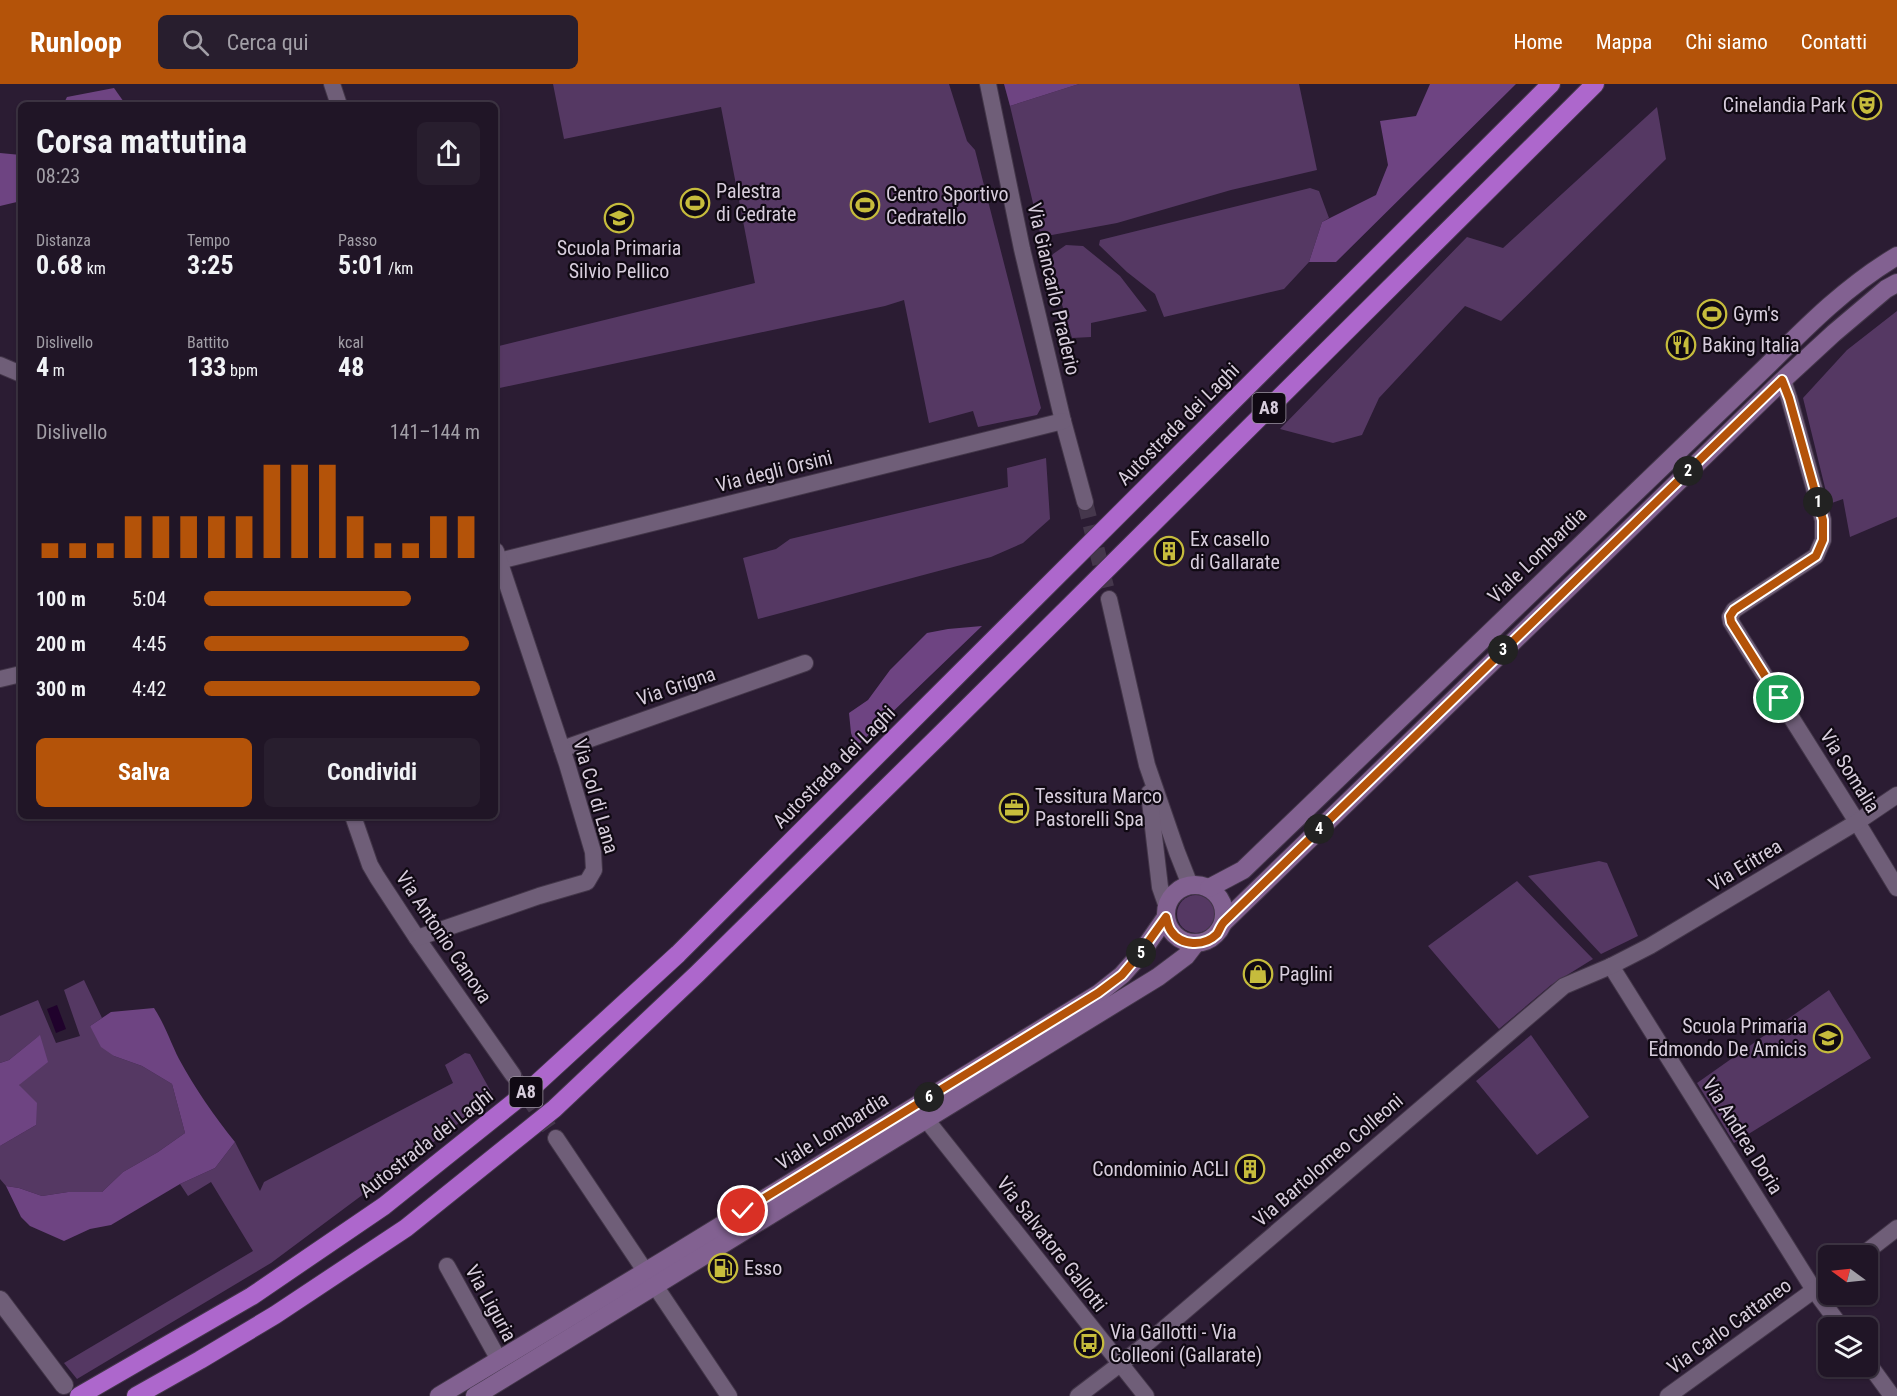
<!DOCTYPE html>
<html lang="it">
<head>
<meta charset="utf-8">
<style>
  body { margin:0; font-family:"Roboto Condensed",sans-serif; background:#281e2e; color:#f1f3f6; height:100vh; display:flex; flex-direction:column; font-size:22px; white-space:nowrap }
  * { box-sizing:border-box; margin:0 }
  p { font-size:20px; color:#a29fa7 }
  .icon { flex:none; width:33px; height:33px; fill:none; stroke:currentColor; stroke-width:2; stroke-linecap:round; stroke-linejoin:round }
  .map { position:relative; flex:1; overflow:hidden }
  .panel { position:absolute; left:18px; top:18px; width:480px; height:717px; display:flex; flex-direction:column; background:#201526; border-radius:9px; box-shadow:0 2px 4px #0004,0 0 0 2px #3d3443 }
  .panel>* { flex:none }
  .needle { width:39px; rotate:285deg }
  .fabs { position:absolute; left:1818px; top:1161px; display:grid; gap:12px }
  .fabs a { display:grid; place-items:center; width:60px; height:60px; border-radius:9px; background:#201526; box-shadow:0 2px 4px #0004,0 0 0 2px #3d3443; font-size:30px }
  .pin { position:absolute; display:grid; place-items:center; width:51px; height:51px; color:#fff; margin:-26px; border:3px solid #fff; border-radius:50%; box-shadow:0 2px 6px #0007 }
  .km { position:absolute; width:30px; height:30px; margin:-15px; border-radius:50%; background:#222; color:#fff; font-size:16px; line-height:30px; text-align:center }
  .round { display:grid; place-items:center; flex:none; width:63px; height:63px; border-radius:9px; background:#281e2e }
  .headline { display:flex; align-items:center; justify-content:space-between; height:102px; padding:0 18px }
  h1 { font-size:33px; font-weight:700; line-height:45px }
  .metrics { display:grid; grid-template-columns:repeat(3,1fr); gap:9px; height:102px; padding:6px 18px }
  .metrics div { display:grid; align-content:center }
  .metrics b { font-size:26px; font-weight:700 }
  .metrics small { font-size:16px; font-weight:400 }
  .metrics p { font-size:16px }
  .chart { height:168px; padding:12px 18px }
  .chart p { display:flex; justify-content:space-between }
  .chart svg { width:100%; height:108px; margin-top:6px; stroke:#b45309; stroke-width:6 }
  .button { display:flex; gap:12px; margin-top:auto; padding:12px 18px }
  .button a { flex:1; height:69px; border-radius:9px; background:#b45309; color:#fff; font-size:24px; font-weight:700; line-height:69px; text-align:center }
  .button a+a { background:#281e2e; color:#f1f3f6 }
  ul { padding:0 18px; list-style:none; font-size:20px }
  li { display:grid; grid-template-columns:96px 72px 1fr; align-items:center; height:45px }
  li i { height:15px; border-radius:8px; background:#b45309 }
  header { display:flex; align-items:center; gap:36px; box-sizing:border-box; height:84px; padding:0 30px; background:#b45309; color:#fff }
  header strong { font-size:28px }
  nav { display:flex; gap:33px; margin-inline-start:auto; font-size:21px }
  .search { width:420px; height:54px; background:#281e2e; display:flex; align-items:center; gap:15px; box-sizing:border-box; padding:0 21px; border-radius:9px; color:#a29fa7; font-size:22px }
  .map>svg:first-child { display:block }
</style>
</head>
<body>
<header>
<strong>Runloop</strong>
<div class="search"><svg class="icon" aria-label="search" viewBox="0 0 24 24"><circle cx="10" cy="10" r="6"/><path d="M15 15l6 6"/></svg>Cerca qui</div>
<nav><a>Home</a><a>Mappa</a><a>Chi siamo</a><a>Contatti</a></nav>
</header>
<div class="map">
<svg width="1897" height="1312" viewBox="0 0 1897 1312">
  <rect width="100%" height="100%" fill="#2b1c33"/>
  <g fill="#553863">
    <polygon points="553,0 949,0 967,57 975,66 1041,324 1037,331 978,343 973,327 929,339 904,216 885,222 495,305 495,263 755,199 721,23 564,55"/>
    <polygon points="1079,0 1299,0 1317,86 1231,106 1117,139 1041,153 1010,22"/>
    <polygon points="1657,23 1666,75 1501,237 1465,222 1379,314 1362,351 1333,359 1280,345 1467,153 1503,164"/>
    <polygon points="1310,104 1319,107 1329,134 1322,138 1309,178 1284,205 1164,233 1155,210 1127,188 1099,161 1100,156"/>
    <polygon points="1066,161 1083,162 1120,192 1147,227 1091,239 1091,253 1072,254 1049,177 1053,170"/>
    <polygon points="1897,227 1897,433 1850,453 1843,415 1829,420 1803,314 1847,266"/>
    <polygon points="1046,374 1050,435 1023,459 991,473 758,535 743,474 776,465 790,455 1008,403 1007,384"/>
    <polygon points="1599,777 1607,779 1638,852 1601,870 1528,792"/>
    <polygon points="1517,797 1593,875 1551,901 1499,945 1428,862"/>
    <circle cx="1196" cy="830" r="19"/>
    <polygon points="84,896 102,934 90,942 114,972 142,982 172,1000 185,1049 158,1068 123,1088 102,1108 68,1108 42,1112 19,1104 6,1102 0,1095 0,1062 36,1041 19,1001 39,952 9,976 0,979 0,932 38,916 56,959 80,952 64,906"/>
    <polygon points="1829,906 1871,974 1734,1059 1697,999"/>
    <polygon points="1531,951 1589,1033 1537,1071 1476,997"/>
    <polygon points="465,969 470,970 494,1013 271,1179 77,1295 64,1279 253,1167 211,1098 188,1112 180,1100 215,1084 235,1058 260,1107 264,1098 453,999 445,981"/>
  </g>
  <g fill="#6e4482">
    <polygon points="1004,0 1079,0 1010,22"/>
    <polygon points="1430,0 1516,0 1336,178 1309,178 1322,138 1376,111 1388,81 1380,37 1416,32"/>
    <polygon points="114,4 126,21 63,21 67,13"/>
    <polygon points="0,69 21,71 21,117 0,122"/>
    <polygon points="982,542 856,663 851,649 849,629 868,616 890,586 927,549 948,545"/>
    <path d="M154 924C165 941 170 957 179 975 194 1003 215 1033 235 1058L215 1084 180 1100 111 1141 90 1145 64 1157 30 1142 21 1133 6 1102 19 1104 42 1112 68 1108H102L123 1088 158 1068 185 1049 172 1000 142 982 114 972 101 963 90 942 111 928Z"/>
    <polygon points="40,951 48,978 19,1001 37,1019 36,1041 0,1062 0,979 9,976"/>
  </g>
  <polygon fill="#20022c" points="57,921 66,945 56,949 47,925"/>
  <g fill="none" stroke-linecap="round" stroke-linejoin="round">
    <g stroke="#45374c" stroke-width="16" stroke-dasharray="16 8" stroke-linecap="butt">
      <polyline points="1085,418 1109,515"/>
      <polyline points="513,991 556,1054"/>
    </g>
    <g stroke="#433649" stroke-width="18">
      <g id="minor">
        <polyline points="332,0 339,21"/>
        <polyline points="988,0 1022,165 1063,337 1085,418"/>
        <polyline points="0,281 21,290"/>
        <polyline points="1783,296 1789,314 1823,436 1823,456 1816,472 1734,526 1730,533 1731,538 1857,738 1897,804"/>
        <polyline points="495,478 1063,337"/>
        <polyline points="1109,515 1147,681 1177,768 1190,801"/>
        <polyline points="0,595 21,590"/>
        <polyline points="562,665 805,579"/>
        <polyline points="1149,709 1160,803 1167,823"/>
        <polyline points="353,732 370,781 377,793 417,854 513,991"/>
        <polyline points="417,854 539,812 587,798 594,786 593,768 567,680 496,467"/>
        <polyline points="1611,882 1814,1206 1842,1244"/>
        <polyline points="925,1034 1146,1312"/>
        <polyline points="556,1054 729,1312"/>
        <polyline points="1861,1172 1897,1144"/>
        <polyline points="447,1182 499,1276"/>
        <polyline points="1868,1279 1892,1312"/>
        <polyline points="1078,1312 1145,1261 1564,902 1611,882 1650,862 1857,738 1897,711"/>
        <polyline points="1668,1312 1828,1196"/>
      </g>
    </g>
    <g stroke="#433649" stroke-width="20">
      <polyline id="tertiary" points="0,1216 64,1301"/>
    </g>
    <g stroke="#433649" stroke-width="20">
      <g id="secondary">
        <circle cx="1195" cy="830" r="29"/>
        <path d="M1209 804 1243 786 1769 280C1809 240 1848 201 1897 172"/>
        <polyline points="1224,838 1783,296 1834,249 1886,205 1897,199"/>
        <polyline points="439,1312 668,1174 1098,910 1122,891 1139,872 1166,833"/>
        <path d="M475 1312C704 1174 930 1031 1158 893L1186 872 1196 859"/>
      </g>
    </g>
    <g stroke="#433649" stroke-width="20">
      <g id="motorway">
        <polyline points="79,1312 252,1212 384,1122 534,1002 678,870 1551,0"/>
        <polyline points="136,1312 200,1276 275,1231 406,1144 554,1025 697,890 943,648 1595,0"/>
      </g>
    </g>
    <use href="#minor" stroke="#6f5e78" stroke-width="16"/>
    <use href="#tertiary" stroke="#6f5e78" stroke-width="18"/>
    <use href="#secondary" stroke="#826191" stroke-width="18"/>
    <use href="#motorway" stroke="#ad67cc" stroke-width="18"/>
  </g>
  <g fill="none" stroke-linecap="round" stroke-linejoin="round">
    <g stroke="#fff" stroke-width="12">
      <path id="route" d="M743 1127 1098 909 1122 891 1138 872 1166 833C1167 837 1168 843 1171 847 1181 862 1204 863 1217 850 1219 847 1221 841 1224 838L1782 296 1789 314 1823 436V456L1816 472 1734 526 1730 532 1731 538 1779 614"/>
    </g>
    <use href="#route" stroke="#b45309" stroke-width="8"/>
  </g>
  <defs>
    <g id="theatre-ring" transform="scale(1.5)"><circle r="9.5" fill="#100913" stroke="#c6bc3c" stroke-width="1.5"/><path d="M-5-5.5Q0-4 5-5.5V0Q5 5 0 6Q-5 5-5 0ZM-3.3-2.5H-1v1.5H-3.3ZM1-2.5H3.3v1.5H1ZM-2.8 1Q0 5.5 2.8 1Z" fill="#c6bc3c"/></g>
    <g id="stadium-ring" transform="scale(1.5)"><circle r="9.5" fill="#100913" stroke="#c6bc3c" stroke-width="1.5"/><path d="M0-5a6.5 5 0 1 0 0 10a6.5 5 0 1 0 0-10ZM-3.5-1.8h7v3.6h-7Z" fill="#c6bc3c"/></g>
    <g id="school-ring" transform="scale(1.5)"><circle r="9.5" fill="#100913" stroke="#c6bc3c" stroke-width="1.5"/><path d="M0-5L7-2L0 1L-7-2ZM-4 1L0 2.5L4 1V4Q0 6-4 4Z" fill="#c6bc3c"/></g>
    <g id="restaurant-ring" transform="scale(1.5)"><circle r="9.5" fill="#100913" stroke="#c6bc3c" stroke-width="1.5"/><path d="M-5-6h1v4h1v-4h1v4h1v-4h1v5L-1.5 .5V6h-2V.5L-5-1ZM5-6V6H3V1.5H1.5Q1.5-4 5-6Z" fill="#c6bc3c"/></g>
    <g id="building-ring" transform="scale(1.5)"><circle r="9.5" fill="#100913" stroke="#c6bc3c" stroke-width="1.5"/><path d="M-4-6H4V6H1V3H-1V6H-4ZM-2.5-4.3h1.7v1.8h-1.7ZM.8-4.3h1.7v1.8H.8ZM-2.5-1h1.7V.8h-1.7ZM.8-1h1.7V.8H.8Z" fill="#c6bc3c"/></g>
    <g id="office-ring" transform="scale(1.5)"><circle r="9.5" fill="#100913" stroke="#c6bc3c" stroke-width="1.5"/><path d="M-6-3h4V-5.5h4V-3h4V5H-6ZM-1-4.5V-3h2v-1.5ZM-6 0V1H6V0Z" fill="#c6bc3c"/></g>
    <g id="shop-ring" transform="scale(1.5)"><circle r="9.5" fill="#100913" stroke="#c6bc3c" stroke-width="1.5"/><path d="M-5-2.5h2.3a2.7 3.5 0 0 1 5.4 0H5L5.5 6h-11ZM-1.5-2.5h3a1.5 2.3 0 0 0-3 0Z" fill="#c6bc3c"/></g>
    <g id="fuel-ring" transform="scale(1.5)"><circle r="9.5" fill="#100913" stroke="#c6bc3c" stroke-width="1.5"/><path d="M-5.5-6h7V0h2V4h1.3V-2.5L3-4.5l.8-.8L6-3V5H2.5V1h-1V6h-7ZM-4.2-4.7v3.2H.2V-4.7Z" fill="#c6bc3c"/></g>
    <g id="bus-ring" transform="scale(1.5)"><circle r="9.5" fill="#100913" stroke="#c6bc3c" stroke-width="1.5"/><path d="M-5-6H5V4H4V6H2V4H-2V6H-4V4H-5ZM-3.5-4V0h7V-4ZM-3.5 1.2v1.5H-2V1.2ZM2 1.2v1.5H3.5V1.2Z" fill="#c6bc3c"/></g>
  </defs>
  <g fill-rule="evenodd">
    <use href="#theatre-ring" x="1867" y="21"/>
    <use href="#stadium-ring" x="695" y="119"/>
    <use href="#stadium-ring" x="865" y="121"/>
    <use href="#school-ring" x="619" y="134"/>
    <use href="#stadium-ring" x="1712" y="230"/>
    <use href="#restaurant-ring" x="1681" y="261"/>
    <use href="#building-ring" x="1169" y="467"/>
    <use href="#office-ring" x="1014" y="724"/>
    <use href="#shop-ring" x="1258" y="890"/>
    <use href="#school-ring" x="1828" y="954"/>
    <use href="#building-ring" x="1250" y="1085"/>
    <use href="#fuel-ring" x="723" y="1184"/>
    <use href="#bus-ring" x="1089" y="1259"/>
  </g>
  <g text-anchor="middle" stroke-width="4.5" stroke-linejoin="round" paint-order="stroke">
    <g fill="#100913" stroke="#9b92a0" stroke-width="1.5">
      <rect x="1252.5" y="309" width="33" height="30" rx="4.5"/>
      <rect x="509.5" y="993" width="33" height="30" rx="4.5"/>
    </g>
    <g font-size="18" font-weight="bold" fill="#d7cddc">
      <text x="1269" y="330">A8</text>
      <text x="526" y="1014">A8</text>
    </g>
    <g font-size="20" fill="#d7cddc" stroke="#100913" text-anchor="start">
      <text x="1846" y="28" text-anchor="end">Cinelandia Park</text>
      <text x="716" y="114">Palestra<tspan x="716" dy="23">di Cedrate</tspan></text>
      <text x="886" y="117">Centro Sportivo<tspan x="886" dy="23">Cedratello</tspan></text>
      <text x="619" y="171" text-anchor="middle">Scuola Primaria<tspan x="619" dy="23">Silvio Pellico</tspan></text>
      <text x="1733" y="237">Gym's</text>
      <text x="1702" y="268">Baking Italia</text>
      <text x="1190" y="462">Ex casello<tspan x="1190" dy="23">di Gallarate</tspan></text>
      <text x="1035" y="719">Tessitura Marco<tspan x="1035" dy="23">Pastorelli Spa</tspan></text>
      <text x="1279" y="897">Paglini</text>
      <text x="1807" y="949" text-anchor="end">Scuola Primaria<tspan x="1807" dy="23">Edmondo De Amicis</tspan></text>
      <text x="1229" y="1092" text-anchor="end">Condominio ACLI</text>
      <text x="744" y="1191">Esso</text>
      <text x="1110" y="1255">Via Gallotti - Via<tspan x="1110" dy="23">Colleoni (Gallarate)</tspan></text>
    </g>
    <g font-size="20" fill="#d7cddc" stroke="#100913">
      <text transform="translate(1054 205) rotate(77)" y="7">Via Giancarlo Praderio</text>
      <text transform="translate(1178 340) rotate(-45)" y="7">Autostrada dei Laghi</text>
      <text transform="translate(774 387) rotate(-14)" y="7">Via degli Orsini</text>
      <text transform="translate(1537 471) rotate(-44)" y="7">Viale Lombardia</text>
      <text transform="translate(676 602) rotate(-19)" y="7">Via Grigna</text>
      <text transform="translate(834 683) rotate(-45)" y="7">Autostrada dei Laghi</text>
      <text transform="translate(1850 687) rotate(58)" y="7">Via Somalia</text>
      <text transform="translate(596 712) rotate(74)" y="7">Via Col di Lana</text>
      <text transform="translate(1745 781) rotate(-31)" y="7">Via Eritrea</text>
      <text transform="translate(444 853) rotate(56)" y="7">Via Antonio Canova</text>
      <text transform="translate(832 1047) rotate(-32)" y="7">Viale Lombardia</text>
      <text transform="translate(1743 1052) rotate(58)" y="7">Via Andrea Doria</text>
      <text transform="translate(426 1059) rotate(-38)" y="7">Autostrada dei Laghi</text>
      <text transform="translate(1328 1076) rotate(-41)" y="7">Via Bartolomeo Colleoni</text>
      <text transform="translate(1052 1160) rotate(52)" y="7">Via Salvatore Gallotti</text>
      <text transform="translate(491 1219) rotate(61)" y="7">Via Liguria</text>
      <text transform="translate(1729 1242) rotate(-36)" y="7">Via Carlo Cattaneo</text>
    </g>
  </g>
</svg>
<div class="fabs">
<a><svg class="needle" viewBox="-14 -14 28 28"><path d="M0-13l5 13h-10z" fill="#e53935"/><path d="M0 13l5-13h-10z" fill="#a29fa7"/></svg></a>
<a><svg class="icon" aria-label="layers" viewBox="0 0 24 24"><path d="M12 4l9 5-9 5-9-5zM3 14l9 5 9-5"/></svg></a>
</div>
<div class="pin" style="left:1779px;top:614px;background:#1e9e55"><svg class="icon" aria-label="arrive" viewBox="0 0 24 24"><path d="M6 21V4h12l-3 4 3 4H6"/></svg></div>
<div class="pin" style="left:743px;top:1127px;background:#d93025"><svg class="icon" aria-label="check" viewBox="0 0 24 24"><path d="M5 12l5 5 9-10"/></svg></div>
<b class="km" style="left:1818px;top:418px">1</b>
<b class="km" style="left:1688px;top:387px">2</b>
<b class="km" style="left:1503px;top:566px">3</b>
<b class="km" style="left:1319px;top:745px">4</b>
<b class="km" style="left:1141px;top:869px">5</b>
<b class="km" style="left:929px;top:1013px">6</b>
<section class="panel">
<div class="headline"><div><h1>Corsa mattutina</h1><p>08:23</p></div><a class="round"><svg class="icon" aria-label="share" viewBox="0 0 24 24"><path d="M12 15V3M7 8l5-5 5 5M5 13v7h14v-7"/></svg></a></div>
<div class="metrics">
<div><p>Distanza</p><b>0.68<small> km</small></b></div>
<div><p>Tempo</p><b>3:25</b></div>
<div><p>Passo</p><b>5:01<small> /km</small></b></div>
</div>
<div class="metrics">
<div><p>Dislivello</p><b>4<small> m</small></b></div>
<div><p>Battito</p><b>133<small> bpm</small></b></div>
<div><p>kcal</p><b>48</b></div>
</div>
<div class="chart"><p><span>Dislivello</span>141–144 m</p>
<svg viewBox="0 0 160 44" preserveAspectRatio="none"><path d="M5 44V38M15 44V38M25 44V38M35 44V27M45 44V27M55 44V27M65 44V27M75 44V27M85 44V6M95 44V6M105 44V6M115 44V27M125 44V38M135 44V38M145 44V27M155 44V27"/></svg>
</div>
<ul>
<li><b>100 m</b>5:04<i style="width:75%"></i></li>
<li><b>200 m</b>4:45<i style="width:96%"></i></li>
<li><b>300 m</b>4:42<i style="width:100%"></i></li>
</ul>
<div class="button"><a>Salva</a><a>Condividi</a></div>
</section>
</div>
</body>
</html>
